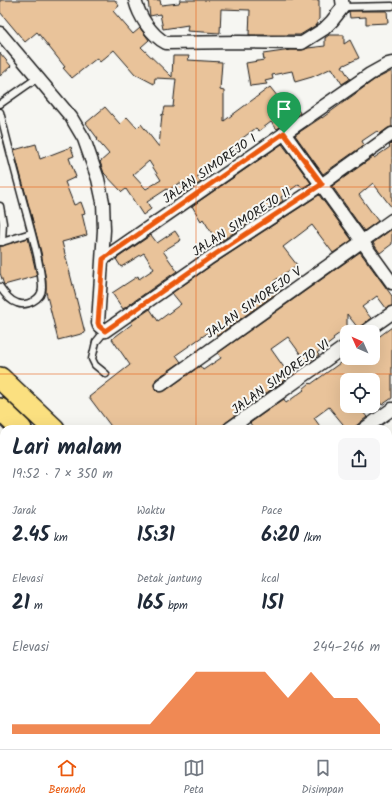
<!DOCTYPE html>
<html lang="id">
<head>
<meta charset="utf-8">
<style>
  body { margin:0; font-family:Kalam,sans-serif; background:#f6f6f7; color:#1f2937; height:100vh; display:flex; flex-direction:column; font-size:15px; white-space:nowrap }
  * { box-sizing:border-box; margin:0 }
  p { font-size:13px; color:#747a83 }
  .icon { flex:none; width:22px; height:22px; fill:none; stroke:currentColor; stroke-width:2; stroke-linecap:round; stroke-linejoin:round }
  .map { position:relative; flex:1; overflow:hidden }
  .side { position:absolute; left:0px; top:425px; width:392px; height:324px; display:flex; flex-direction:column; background:#fff; border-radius:12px 12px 0 0; box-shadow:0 4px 16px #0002 }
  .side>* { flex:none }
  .needle { width:26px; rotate:315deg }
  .buttons { position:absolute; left:340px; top:325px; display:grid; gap:8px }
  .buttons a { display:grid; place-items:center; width:40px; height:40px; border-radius:8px; background:#fff; box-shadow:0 4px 16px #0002; font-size:20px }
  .pin { position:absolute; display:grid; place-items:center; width:34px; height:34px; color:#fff; margin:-41px -17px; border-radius:50% 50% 50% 0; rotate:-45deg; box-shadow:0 0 4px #0007 }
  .pin .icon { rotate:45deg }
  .round { display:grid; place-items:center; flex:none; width:42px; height:42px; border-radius:8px; background:#f6f6f7 }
  .headline { display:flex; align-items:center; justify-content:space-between; height:68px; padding:0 12px }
  h1 { font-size:22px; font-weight:600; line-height:30px }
  .stats { display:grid; grid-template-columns:repeat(3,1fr); gap:6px; height:68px; padding:4px 12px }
  .stats div { display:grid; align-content:center }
  .stats b { font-size:20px; font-weight:600 }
  .stats small { font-size:11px; font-weight:400 }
  .stats p { font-size:11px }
  .chart { height:112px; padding:8px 12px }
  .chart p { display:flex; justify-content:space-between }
  .chart svg { width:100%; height:72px; margin-top:4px; fill:#ea580c; opacity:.7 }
  .tab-bar { display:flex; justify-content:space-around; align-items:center; height:56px; border-top:1px solid #e0e1e3; background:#fff; font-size:11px; color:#747a83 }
  .tab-bar a { display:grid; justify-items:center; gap:2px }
  .tab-bar .current { color:#ea580c }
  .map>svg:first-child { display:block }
</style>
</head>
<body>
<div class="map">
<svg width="392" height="749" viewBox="0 0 392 749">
  <rect width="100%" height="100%" fill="#f6f6f2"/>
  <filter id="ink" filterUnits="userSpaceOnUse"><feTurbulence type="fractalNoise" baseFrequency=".025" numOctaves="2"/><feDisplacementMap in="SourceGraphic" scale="8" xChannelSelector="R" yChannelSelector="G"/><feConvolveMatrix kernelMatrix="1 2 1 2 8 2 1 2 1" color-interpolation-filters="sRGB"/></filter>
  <g filter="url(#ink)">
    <g fill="#e9c39a" stroke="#1c1c1c" fill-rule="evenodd">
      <path d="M0 0H115L119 6 113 11 133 34 140 28 149 40 141 47 172 77 173 56H189L188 60 222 62 220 90 224 91V121L270 87 282 102 290 97 300 113 277 129 271 122 259 131 256 128 240 140 242 144 197 177 201 182 187 192 180 183 168 190 167 189 147 202 151 209 143 215 126 189 122 192 104 173 100 162 109 154 97 140 98 139 86 123 105 107 120 124 127 117 137 128 141 124 159 147 162 114 163 115 165 107H173L176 79 155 78 154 84 135 74 114 50 100 62 97 58 72 78 63 68 65 67 37 32 25 42 0 12ZM149 161 161 180 146 189 133 175Z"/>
      <polygon points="148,0 160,0 161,5 179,3 180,0 319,0 319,19 317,22 318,24 300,35 249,35 250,10 221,9 220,33 187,31 188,25 163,29 160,14 150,16"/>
      <polygon points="349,11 387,11 388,23 366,24 366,17 350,18"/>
      <polygon points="329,35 344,35 344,44 350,40 359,58 342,66 350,79 342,84 332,68 312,77 295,82 292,71 272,75 273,79 265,81 267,84 250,86 246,63 264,60 263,54 291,50 302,50 308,48 325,46 325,38"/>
      <polygon points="0,53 11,66 0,76"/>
      <polygon points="392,71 392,127 388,128 380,134 377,131 362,141 364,145 323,174 295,135 322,117 322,118 374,80"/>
      <polygon points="392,143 392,208 373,183 359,195 378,221 364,231 332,186 373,157 374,158 390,147 389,146"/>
      <polygon points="36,144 40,159 71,147 74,156 69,158 76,177 65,182 74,205 81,202 85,213 82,214 87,235 62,242 85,333 58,340 46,292 46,280 41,252 14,150"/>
      <polygon points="282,144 311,183 302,188 299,184 281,197 283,201 218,243 203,219 201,221 192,206"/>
      <polygon points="319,195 352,240 333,253 312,225 283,247 297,265 274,281 281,290 217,336 214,331 210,334 209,332 176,355 181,362 156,379 154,385 155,389 158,392 165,391 200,366 203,370 221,358 218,353 360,252 392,296 392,306 386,308 377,296 362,307 371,318 358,328 347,314 347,328 333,338 334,340 317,353 319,355 307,363 288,337 271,349 290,376 225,423 222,429 113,429 89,397 130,365 112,339 132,324 131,322 150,309 158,321 181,304 172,293 212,265"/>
      <polygon points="392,229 392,244 380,253 373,243"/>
      <polygon points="175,231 181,240 163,251 177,271 123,309 112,293 138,276 139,279 154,269 144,253 121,267 116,259 151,235 157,243"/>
      <polygon points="28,238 37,276 4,285 0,273 0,246"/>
      <polygon points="392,327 392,398 382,405 378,399 373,403 373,380 347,380 347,406 358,406 367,417 352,429 347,429 329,407 314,418 322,429 254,429 250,423 284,399 286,403 304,390 303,389 310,383 311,384 347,358 373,358 373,341"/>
    </g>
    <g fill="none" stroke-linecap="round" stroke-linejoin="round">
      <g stroke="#1c1c1c" stroke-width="9">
        <g id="lane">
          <polyline points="343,7 392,6"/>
          <polyline points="0,104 37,78"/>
          <path d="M0 112C9 148 18 183 28 219 33 239 42 268 42 288 42 299 27 307 17 303 10 301 4 293 0 287"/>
          <polyline points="0,206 3,223 2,242 0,242"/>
          <polyline points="2,242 31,233"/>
          <polyline points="105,331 96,342 92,359 95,365 106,374"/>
        </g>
      </g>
      <g stroke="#1c1c1c" stroke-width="15">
        <g id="street">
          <path d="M135 0C139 16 151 35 166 43L239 42 302 43 324 29 332 21 343 7 342 0"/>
          <polyline points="0,33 71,117 84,139 98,179 103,202 104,230 98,323 99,326 105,331 208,259 321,185 392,134"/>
          <polyline points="284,133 392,283"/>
          <polyline points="103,259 370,74 388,64 392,63"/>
          <polyline points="365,332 392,313"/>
          <polyline points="161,385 392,220"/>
          <polyline points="229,429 347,345"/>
          <polyline points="364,429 392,409"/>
          <polyline points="388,508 392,506"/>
          <polyline points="0,567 4,573"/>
          <polyline points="388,603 392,600"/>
          <polyline points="391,677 392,676"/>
          <polyline points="135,745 139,749"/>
          <polyline points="84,749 89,745"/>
          <polyline points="235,749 240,745"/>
        </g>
      </g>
      <g stroke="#1c1c1c" stroke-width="24">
        <g id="highway">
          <polyline points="0,378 54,429"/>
          <polyline points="0,409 21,429"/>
          <polyline points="347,745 352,749"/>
          <polyline points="388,745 392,749"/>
        </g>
      </g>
      <use href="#lane" stroke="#f6f6f2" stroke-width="6"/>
      <use href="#street" stroke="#f6f6f2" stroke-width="12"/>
      <use href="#highway" stroke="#fbe080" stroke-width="21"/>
    </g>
  </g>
  <g fill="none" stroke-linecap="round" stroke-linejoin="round" filter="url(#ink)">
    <g stroke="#fff" stroke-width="8">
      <polygon id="route" points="284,133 322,184 208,259 105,331 99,326 98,323 103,259"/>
    </g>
    <use href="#route" stroke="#ea580c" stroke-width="5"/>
  </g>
  <path fill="none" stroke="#e8590c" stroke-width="1" stroke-opacity="0.55" d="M196 0V429M0 187H392M0 374H392M0 562H4M388 562H392M196 745V749"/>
  <g text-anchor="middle" stroke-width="4" stroke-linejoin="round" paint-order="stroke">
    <g font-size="13" fill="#1c1c1c" stroke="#f6f6f2">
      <text transform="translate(209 168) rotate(-35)" y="5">JALAN SIMOREJO I</text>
      <text transform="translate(241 221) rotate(-33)" y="5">JALAN SIMOREJO II</text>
      <text transform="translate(253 302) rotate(-35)" y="5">JALAN SIMOREJO V</text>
      <text transform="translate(280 376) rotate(-36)" y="5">JALAN SIMOREJO VI</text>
    </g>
  </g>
</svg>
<div class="buttons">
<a><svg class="needle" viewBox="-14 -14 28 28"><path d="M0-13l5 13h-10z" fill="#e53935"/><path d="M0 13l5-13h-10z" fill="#747a83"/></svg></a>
<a><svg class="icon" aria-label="locate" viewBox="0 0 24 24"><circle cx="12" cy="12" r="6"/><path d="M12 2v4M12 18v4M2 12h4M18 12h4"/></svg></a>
</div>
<div class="pin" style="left:284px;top:133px;background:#1e9e55"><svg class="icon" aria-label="arrive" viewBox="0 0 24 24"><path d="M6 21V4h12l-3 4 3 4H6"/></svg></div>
<section class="side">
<div class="headline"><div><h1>Lari malam</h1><p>19:52 · 7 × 350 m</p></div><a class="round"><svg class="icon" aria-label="share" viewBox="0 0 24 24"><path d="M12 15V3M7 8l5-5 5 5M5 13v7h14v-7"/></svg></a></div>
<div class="stats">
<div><p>Jarak</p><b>2.45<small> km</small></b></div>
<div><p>Waktu</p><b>15:31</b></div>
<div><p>Pace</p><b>6:20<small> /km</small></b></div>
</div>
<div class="stats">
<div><p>Elevasi</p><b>21<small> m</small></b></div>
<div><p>Detak jantung</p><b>165<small> bpm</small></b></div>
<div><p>kcal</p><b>151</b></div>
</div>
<div class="chart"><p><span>Elevasi</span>244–246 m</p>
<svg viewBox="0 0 160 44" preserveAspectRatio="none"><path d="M0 44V38L10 38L20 38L30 38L40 38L50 38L60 38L70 22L80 6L90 6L100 6L110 6L120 22L130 6L140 22L150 22L160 38V44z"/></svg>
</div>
</section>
</div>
<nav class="tab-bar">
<a class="current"><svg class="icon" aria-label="home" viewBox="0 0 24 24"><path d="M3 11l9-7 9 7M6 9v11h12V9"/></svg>Beranda</a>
<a><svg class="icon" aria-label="map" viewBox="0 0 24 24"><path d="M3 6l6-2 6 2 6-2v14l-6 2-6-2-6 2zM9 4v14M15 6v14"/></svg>Peta</a>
<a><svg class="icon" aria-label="saved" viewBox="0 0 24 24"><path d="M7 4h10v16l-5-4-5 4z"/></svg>Disimpan</a>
</nav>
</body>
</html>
